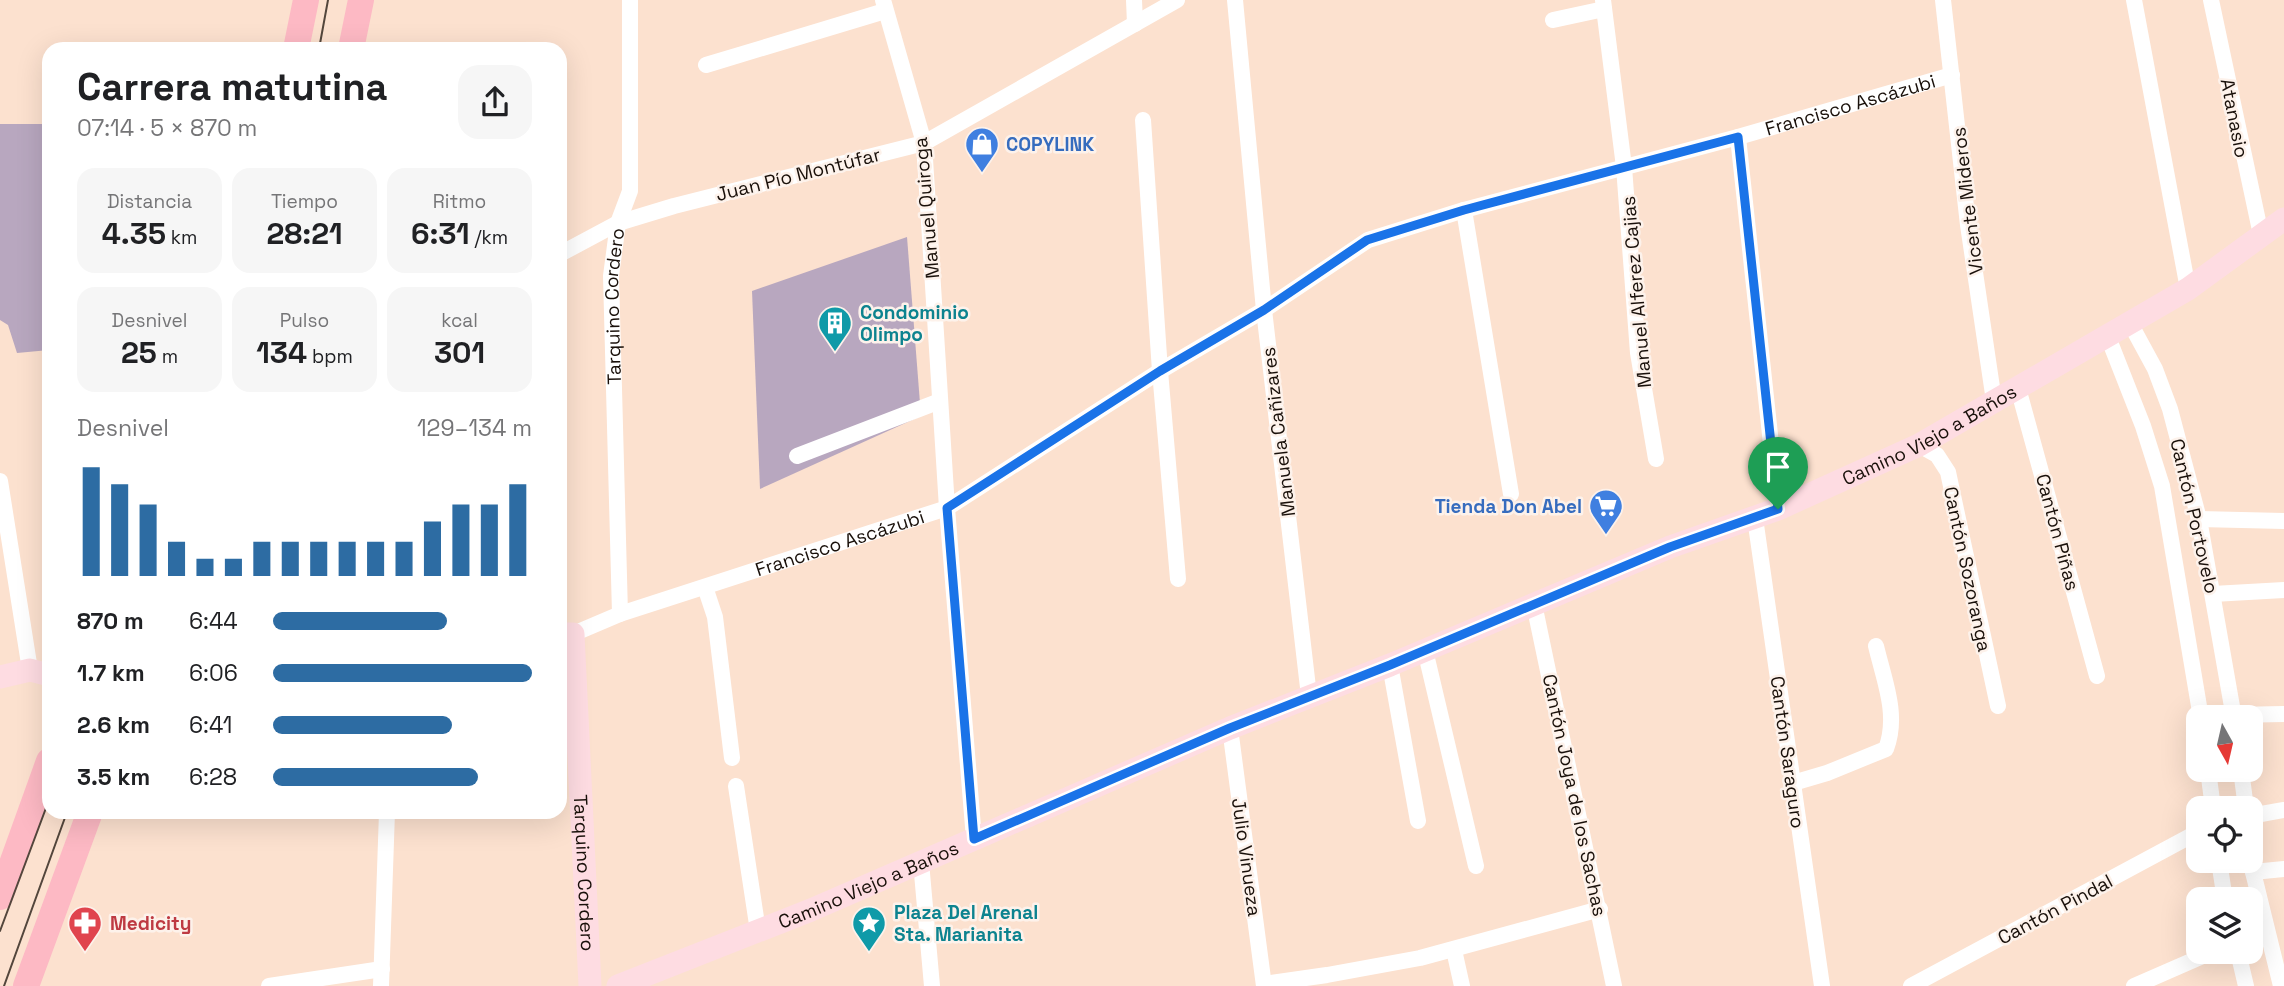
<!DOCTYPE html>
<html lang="es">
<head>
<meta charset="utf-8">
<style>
  body { margin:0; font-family:"Space Grotesk",sans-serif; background:#f6f6f6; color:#202124; height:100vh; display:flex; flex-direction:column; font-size:26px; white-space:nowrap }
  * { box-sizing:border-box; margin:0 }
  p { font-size:23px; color:#757577 }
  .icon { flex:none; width:38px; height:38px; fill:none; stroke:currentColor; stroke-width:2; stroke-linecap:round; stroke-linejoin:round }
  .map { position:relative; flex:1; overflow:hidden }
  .drawer { position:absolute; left:42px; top:42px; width:525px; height:777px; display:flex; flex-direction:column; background:#fff; border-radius:21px; box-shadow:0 7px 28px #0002 }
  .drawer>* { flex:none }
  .needle { width:46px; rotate:172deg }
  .tools { position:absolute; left:2186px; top:705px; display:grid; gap:14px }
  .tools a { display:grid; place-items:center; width:77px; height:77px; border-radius:14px; background:#fff; box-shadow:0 7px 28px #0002; font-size:35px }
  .pin { position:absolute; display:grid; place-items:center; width:60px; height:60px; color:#fff; margin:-72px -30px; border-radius:50% 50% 50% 0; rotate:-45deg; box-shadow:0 0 7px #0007 }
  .pin .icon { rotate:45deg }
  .round { display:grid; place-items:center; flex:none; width:74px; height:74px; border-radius:21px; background:#f6f6f6 }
  .summary { display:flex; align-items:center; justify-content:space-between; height:119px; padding:0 35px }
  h1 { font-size:38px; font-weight:800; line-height:52px }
  .metrics { display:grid; grid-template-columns:repeat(3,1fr); gap:10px; height:119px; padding:7px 35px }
  .metrics div { display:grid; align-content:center; border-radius:18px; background:#f6f6f6; text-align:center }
  .metrics b { font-size:30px; font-weight:800 }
  .metrics small { font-size:19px; font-weight:400 }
  .metrics p { font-size:19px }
  .chart { height:196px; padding:14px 35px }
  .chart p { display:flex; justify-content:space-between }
  .chart svg { width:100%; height:126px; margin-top:7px; stroke:#2d6ca3; stroke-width:6 }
  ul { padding:0 35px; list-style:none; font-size:23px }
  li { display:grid; grid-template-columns:112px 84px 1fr; align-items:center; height:52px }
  li i { height:18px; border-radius:9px; background:#2d6ca3 }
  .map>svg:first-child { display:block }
</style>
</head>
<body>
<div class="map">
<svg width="2284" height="986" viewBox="0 0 2284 986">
  <rect width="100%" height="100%" fill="#fce1cf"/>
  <g fill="#b8a7bf">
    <polygon points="0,124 49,124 49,350 17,353 8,325 0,320"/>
    <polygon points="907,237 921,416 760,489 752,291"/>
  </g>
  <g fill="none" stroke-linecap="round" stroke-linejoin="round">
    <g stroke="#fff" stroke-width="16">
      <polyline points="883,0 924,143 947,508 974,839"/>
      <polyline points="1134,0 1135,24"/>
      <polyline points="1235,0 1264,310 1309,696"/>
      <polyline points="1603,0 1624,167 1638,353 1656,459"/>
      <polyline points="1943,0 1968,225 1994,401"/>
      <polyline points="2134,0 2188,289"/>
      <polyline points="2211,0 2261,235"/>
      <polyline points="1553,20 1604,9"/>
      <polyline points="706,65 885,11"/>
      <polyline points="1143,120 1160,371 1178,579"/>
      <polyline points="1738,137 1778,509"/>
      <polyline points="1464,210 1511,494"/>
      <polyline points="560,254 618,223 674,206 924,143 1177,0"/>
      <polyline points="2130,323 2155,369 2170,409 2199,519 2234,718"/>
      <polyline points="2108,337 2143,426 2162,486 2201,718"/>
      <polyline points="2018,388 2097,676"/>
      <polyline points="1919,445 1937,455 1948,472 1998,706"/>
      <polyline points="797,456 940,401"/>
      <polyline points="0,481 30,670"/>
      <polyline points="1755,518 1822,986"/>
      <polyline points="2199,519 2284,521"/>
      <polyline points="705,587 715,617 732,758"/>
      <polyline points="2213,594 2284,590"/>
      <polyline points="1534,604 1614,986"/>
      <path id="s1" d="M620 614 611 276 618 223 630 191V0"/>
      <path id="s2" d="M573 634 620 614 947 508 1160 371 1264 310 1368 240 1464 210 1738 137 1952 75"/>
      <polyline points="1425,650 1476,866"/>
      <polyline points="1390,665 1418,821"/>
      <polyline points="2233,715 2284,714"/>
      <polyline points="1230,728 1264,986"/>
      <polyline points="2208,770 2213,808"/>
      <polyline points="2241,770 2246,808"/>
      <path d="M1793 783 1827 773 1886 749C1899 715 1884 680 1876 646"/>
      <polyline points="736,786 758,931"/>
      <polyline points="2250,816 2284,810"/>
      <polyline points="2250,847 2253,872 2281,986"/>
      <polyline points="2219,861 2225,900"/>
      <polyline points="921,862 932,986"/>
      <polyline points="2253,872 2284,869"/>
      <polyline points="1454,950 1462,986"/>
      <polyline points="2238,952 2246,986"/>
      <polyline points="1264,984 1327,975 1420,958 1600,909"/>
      <polyline points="269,986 382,969"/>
      <polyline points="381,986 387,812"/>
      <polyline points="1911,986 2198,832"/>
      <polyline points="2134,986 2212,952"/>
    </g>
    <g stroke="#fedce2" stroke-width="23">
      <path id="s3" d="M560 634H573L590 986"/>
      <polyline points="0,677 30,670 49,675"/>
      <path id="s4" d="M618 986 811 910 1230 728 1390 665 1670 547 1778 509 1919 445 2188 289 2284 219"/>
    </g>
    <g stroke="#fdb9c4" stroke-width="26">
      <polyline points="296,49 306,0"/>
      <polyline points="351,49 361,0"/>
      <polyline points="0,897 49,761"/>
      <polyline points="26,986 90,812"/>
    </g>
    <g stroke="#53463c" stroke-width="2">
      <polyline points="319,49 328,0"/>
      <polyline points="0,931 49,800"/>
      <polyline points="4,986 67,812"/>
    </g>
  </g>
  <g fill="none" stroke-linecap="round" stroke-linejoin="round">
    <g stroke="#fff" stroke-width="14">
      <polygon id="route" points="1738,137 1778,509 1670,547 1390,665 1230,728 974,839 947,508 1160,371 1264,310 1367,240 1464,210"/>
    </g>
    <use href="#route" stroke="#1a73e8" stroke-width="9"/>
  </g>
  <defs>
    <g id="shop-pin" transform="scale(1.75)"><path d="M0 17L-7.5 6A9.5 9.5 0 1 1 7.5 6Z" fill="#3f7fe0" stroke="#fdf2eb"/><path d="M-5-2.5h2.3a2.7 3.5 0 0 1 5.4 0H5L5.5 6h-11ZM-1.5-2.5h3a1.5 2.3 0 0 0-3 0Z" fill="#fff"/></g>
    <g id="building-pin" transform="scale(1.75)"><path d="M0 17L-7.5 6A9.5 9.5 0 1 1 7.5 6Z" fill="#0f9aa8" stroke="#fdf2eb"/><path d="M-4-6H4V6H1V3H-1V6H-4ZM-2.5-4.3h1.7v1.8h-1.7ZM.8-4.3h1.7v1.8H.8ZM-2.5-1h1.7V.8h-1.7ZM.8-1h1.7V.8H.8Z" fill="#fff"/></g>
    <g id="supermarket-pin" transform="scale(1.75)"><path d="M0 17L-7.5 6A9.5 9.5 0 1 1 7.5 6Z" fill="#3f7fe0" stroke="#fdf2eb"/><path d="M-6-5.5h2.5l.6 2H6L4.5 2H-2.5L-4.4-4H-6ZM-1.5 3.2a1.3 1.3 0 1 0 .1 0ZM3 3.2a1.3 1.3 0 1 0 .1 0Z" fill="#fff"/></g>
    <g id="pharmacy-pin" transform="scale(1.75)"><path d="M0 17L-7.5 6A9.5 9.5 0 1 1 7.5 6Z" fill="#e0444e" stroke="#fdf2eb"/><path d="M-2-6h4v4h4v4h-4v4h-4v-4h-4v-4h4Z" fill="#fff"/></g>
    <g id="sight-pin" transform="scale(1.75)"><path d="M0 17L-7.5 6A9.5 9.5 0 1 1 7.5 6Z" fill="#0f9aa8" stroke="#fdf2eb"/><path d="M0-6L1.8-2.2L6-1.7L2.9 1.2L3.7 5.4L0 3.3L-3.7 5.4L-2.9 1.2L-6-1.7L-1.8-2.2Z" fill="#fff"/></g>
  </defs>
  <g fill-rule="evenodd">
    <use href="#shop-pin" x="982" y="144"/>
    <use href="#building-pin" x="835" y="323"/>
    <use href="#supermarket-pin" x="1606" y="506"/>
    <use href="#pharmacy-pin" x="85" y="923"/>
    <use href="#sight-pin" x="869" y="923"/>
  </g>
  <g text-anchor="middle" stroke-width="5" stroke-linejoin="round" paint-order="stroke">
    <g font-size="19" fill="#19100a" stroke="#fdf2eb">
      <text dy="7" stroke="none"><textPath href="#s2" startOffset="1395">Francisco Ascázubi</textPath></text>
      <text transform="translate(2235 118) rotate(79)" y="7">Atanasio</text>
      <text transform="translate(798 174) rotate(-14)" y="7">Juan Pío Montúfar</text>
      <text transform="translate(1967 201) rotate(-97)" y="7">Vicente Mideros</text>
      <text transform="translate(926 208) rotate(-95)" y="7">Manuel Quiroga</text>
      <text transform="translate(1636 292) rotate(-95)" y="7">Manuel Alferez Cajias</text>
      <text dy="7" stroke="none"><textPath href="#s1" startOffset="308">Tarquino Cordero</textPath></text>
      <text transform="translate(1278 432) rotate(-97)" y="7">Manuela Cañizares</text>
      <text dy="7" stroke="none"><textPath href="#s4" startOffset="1423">Camino Viejo a Baños</textPath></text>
      <text transform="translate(2195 516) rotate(77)" y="7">Cantón Portovelo</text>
      <text transform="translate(2058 532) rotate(75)" y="7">Cantón Piñas</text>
      <text dy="7" stroke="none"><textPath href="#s2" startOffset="282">Francisco Ascázubi</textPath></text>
      <text transform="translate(1968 569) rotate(78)" y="7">Cantón Sozoranga</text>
      <text transform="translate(1788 752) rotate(82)" y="7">Cantón Saraguro</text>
      <text transform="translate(1575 795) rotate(78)" y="7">Cantón Joya de los Sachas</text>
      <text transform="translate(1247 857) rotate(82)" y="7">Julio Vinueza</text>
      <text dy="7" stroke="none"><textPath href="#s3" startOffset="252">Tarquino Cordero</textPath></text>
      <text dy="7" stroke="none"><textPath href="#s4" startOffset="270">Camino Viejo a Baños</textPath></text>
      <text transform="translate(2055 909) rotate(-28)" y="7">Cantón Pindal</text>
    </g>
    <g font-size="19" font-weight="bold" fill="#366cbe" stroke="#fdf2eb" text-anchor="start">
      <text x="1006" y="151">COPYLINK</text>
      <text x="1582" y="513" text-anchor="end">Tienda Don Abel</text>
    </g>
    <g font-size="19" font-weight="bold" fill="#0d838f" stroke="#fdf2eb" text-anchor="start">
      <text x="860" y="319">Condominio<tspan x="860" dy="22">Olimpo</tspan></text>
      <text x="894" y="919">Plaza Del Arenal<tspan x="894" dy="22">Sta. Marianita</tspan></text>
    </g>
    <g font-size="19" font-weight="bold" fill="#be3a42" stroke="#fdf2eb" text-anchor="start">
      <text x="110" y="930">Medicity</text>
    </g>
  </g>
</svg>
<div class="tools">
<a><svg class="needle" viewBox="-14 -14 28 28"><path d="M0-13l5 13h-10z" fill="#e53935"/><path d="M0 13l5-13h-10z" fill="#757577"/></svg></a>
<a><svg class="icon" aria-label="locate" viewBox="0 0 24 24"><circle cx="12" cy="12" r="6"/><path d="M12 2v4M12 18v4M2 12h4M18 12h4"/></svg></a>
<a><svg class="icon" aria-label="layers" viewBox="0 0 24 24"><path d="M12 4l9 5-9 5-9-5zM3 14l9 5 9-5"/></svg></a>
</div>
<div class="pin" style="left:1778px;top:509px;background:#1e9e55"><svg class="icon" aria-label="arrive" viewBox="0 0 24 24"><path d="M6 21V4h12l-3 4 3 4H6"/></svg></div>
<section class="drawer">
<div class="summary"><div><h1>Carrera matutina</h1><p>07:14 · 5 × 870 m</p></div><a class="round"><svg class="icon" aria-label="share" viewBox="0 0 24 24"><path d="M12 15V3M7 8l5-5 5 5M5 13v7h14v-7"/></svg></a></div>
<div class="metrics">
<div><p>Distancia</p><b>4.35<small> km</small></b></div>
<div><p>Tiempo</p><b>28:21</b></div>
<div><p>Ritmo</p><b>6:31<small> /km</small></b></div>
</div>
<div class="metrics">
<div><p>Desnivel</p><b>25<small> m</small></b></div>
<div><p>Pulso</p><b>134<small> bpm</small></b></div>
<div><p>kcal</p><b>301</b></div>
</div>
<div class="chart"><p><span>Desnivel</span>129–134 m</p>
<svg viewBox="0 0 160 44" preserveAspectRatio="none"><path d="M5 44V6M15 44V12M25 44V19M35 44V32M45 44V38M55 44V38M65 44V32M75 44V32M85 44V32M95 44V32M105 44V32M115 44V32M125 44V25M135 44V19M145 44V19M155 44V12"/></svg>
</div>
<ul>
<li><b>870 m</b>6:44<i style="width:67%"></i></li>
<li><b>1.7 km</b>6:06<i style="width:100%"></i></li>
<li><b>2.6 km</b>6:41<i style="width:69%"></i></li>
<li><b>3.5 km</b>6:28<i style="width:79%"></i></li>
</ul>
</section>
</div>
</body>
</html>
